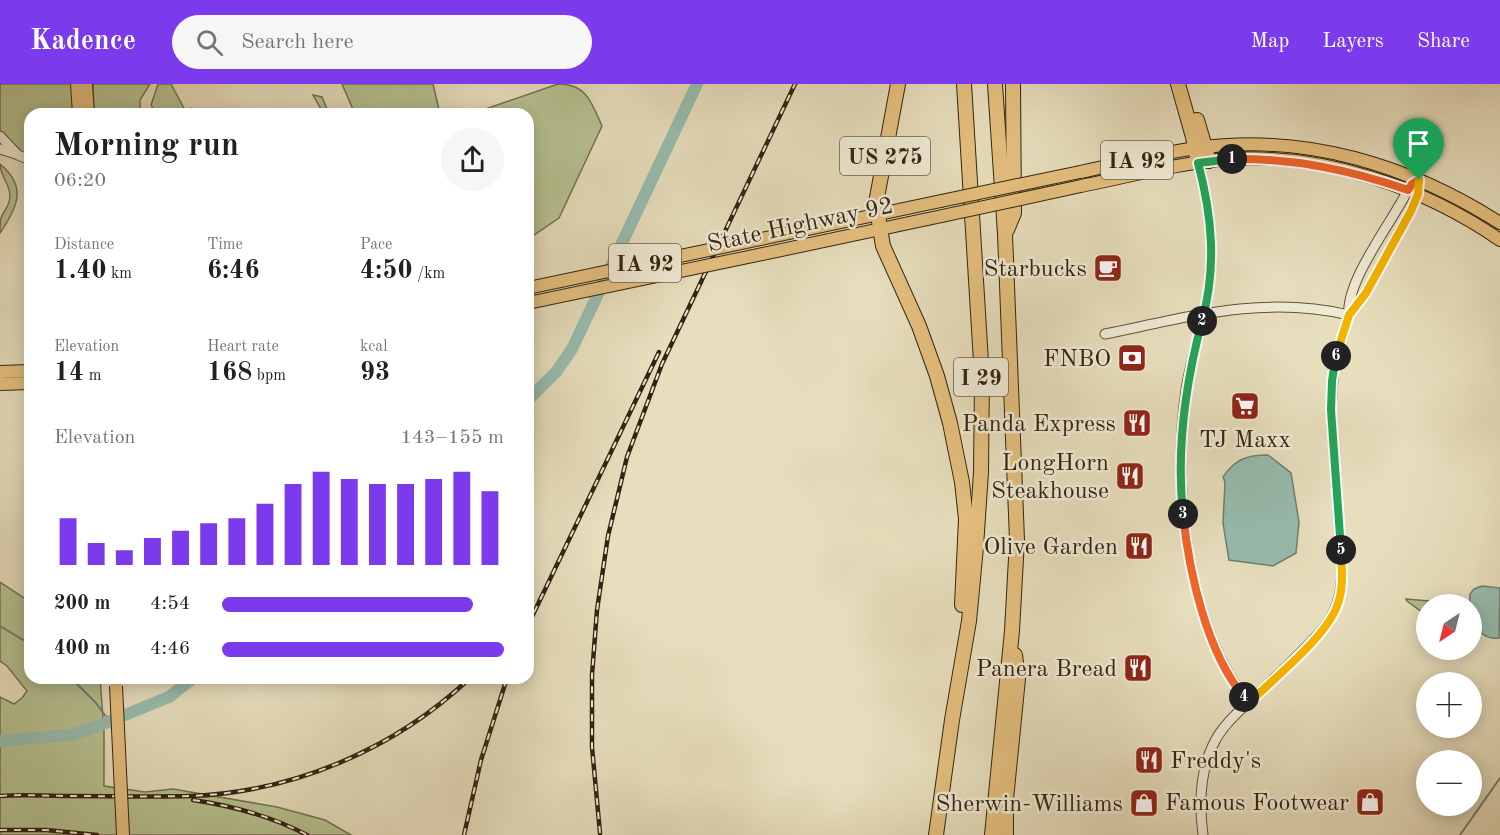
<!DOCTYPE html>
<html lang="en">
<head>
<meta charset="utf-8">
<style>
  body { margin:0; font-family:"Old Standard TT",serif; background:#f6f6f6; color:#202124; height:100vh; display:flex; flex-direction:column; font-size:22px; white-space:nowrap }
  * { box-sizing:border-box; margin:0 }
  p { font-size:20px; color:#757577 }
  .icon { flex:none; width:33px; height:33px; fill:none; stroke:currentColor; stroke-width:2; stroke-linecap:round; stroke-linejoin:round }
  .map { position:relative; flex:1; overflow:hidden }
  .drawer { position:absolute; left:24px; top:24px; width:510px; height:576px; display:flex; flex-direction:column; background:#fff; border-radius:18px; box-shadow:0 3px 15px #0003 }
  .drawer>* { flex:none }
  .needle { width:39px; rotate:215deg }
  .tools { position:absolute; left:1416px; top:510px; display:grid; gap:12px }
  .tools a { display:grid; place-items:center; width:66px; height:66px; border-radius:50%; background:#fff; box-shadow:0 3px 15px #0003; font-size:30px }
  .pin { position:absolute; display:grid; place-items:center; width:51px; height:51px; color:#fff; margin:-62px -26px; border-radius:50% 50% 50% 0; rotate:-45deg; box-shadow:0 0 6px #0007 }
  .pin .icon { rotate:45deg }
  .km { position:absolute; width:30px; height:30px; margin:-15px; border-radius:50%; background:#222; color:#fff; font-size:16px; line-height:30px; text-align:center }
  .round { display:grid; place-items:center; flex:none; width:63px; height:63px; border-radius:32px; background:#f6f6f6 }
  .overview { display:flex; align-items:center; justify-content:space-between; height:102px; padding:0 30px }
  h1 { font-size:33px; font-weight:800; line-height:45px }
  .stats { display:grid; grid-template-columns:repeat(3,1fr); gap:9px; height:102px; padding:6px 30px }
  .stats div { display:grid; align-content:center }
  .stats b { font-size:26px; font-weight:800 }
  .stats small { font-size:16px; font-weight:400 }
  .stats p { font-size:16px }
  .chart { height:168px; padding:12px 30px }
  .chart p { display:flex; justify-content:space-between }
  .chart svg { width:100%; height:108px; margin-top:6px; stroke:#7c3aed; stroke-width:6 }
  ul { padding:0 30px; list-style:none; font-size:20px }
  li { display:grid; grid-template-columns:96px 72px 1fr; align-items:center; height:45px }
  li i { height:15px; border-radius:8px; background:#7c3aed }
  header { display:flex; align-items:center; gap:36px; box-sizing:border-box; height:84px; padding:0 30px; background:#7c3aed; color:#fff }
  header strong { font-size:28px }
  nav { display:flex; gap:33px; margin-inline-start:auto; font-size:21px }
  .search { width:420px; height:54px; background:#f6f6f6; display:flex; align-items:center; gap:15px; box-sizing:border-box; padding:0 21px; border-radius:33px; color:#757577; font-size:22px }
  .map>svg:first-child { display:block }
</style>
</head>
<body>
<header>
<strong>Kadence</strong>
<div class="search"><svg class="icon" aria-label="search" viewBox="0 0 24 24"><circle cx="10" cy="10" r="6"/><path d="M15 15l6 6"/></svg>Search here</div>
<nav><a>Map</a><a>Layers</a><a>Share</a></nav>
</header>
<div class="map">
<svg width="1500" height="751" viewBox="0 0 1500 751">
  <rect width="100%" height="100%" fill="#e7debd"/>
  <filter id="stains"><feTurbulence type="fractalNoise" baseFrequency=".00333" numOctaves="4"/><feColorMatrix values="0 0 0 0 .2 0 0 0 0 .09 0 0 0 0 .02 0 0 0 .5 -.17"/></filter>
  <radialGradient id="worn" r=".72"><stop offset=".6" stop-color="#630" stop-opacity="0"/><stop offset="1" stop-color="#630" stop-opacity=".3"/></radialGradient>
  <g fill="#b6c191" stroke="#747251" stroke-width="1.5">
    <polygon points="0,0 77,0 79,30 30,30 30,76 0,52"/>
    <polygon points="93,0 150,0 140,16 140,30 94,30"/>
    <polygon points="158,0 171,0 185,26 191,24 196,30 156,30 151,21"/>
    <polygon points="342,0 433,0 440,30 355,30"/>
    <path d="M558 0C587 0 591 18 602 42L559 134 528 155V30H471Z"/>
    <polygon points="313,11 322,13 329,30 316,30 322,27"/>
    <path d="M0 80C28 103 17 124 0 149 0 145 0 138 1 134 4 126 10 122 10 112 10 100 0 92 0 80Z"/>
    <polygon points="0,498 30,518 30,594 100,594 104,647 104,702 145,708 173,705 277,723 325,736 351,751 0,751 0,613 14,620 22,614 27,607 7,582 0,577"/>
    <polygon points="1406,515 1451,519 1451,520 1426,520 1426,531 1407,517"/>
  </g>
  <g fill="#97bcae" stroke="#6f7f6f" stroke-width="1.5">
    <path d="M1268 371 1291 389 1299 438 1296 469 1273 482 1229 476 1223 439 1225 398 1223 393C1235 375 1247 371 1268 371Z"/>
    <path d="M1482 502 1500 504 1499 554C1474 557 1469 527 1470 510L1474 505Z"/>
  </g>
  <g fill="none" stroke-linecap="round" stroke-linejoin="round">
    <g stroke="#6f7f6f" stroke-width="2">
      <polyline points="0,542 30,560"/>
      <polyline points="71,594 96,619 110,638"/>
      <polyline points="1460,751 1500,694"/>
    </g>
    <g stroke="#97bcae" stroke-width="12">
      <polyline points="528,316 556,288 572,265 697,0"/>
      <polyline points="0,657 70,651 88,646 169,613 193,594"/>
    </g>
    <g stroke="#5f523c" stroke-width="11">
      <g id="minor">
        <polyline points="0,52 18,71 30,76"/>
        <polyline points="0,65 16,70"/>
        <path d="M1198 79C1212 131 1216 178 1204 231 1198 256 1190 280 1186 306 1172 401 1186 543 1249 619"/>
        <path d="M1349 231C1345 198 1392 138 1408 106L1412 100 1419 96"/>
        <path d="M1105 250C1189 233 1263 211 1349 231"/>
        <path d="M1203 751C1199 721 1200 688 1213 661 1221 643 1237 629 1251 616 1275 594 1299 572 1320 548 1337 529 1342 510 1342 484L1331 326 1334 280 1349 231 1366 209 1411 127 1418 107"/>
      </g>
    </g>
    <g stroke="#322411" stroke-width="14">
      <g id="major">
        <polyline points="77,0 79,30"/>
        <polyline points="86,0 88,30"/>
        <path d="M1080 88C1119 80 1158 69 1197 64 1305 49 1409 81 1500 139"/>
        <path d="M1081 102C1130 92 1179 79 1229 75 1324 69 1423 103 1500 156"/>
        <polyline points="761,155 941,117"/>
        <polyline points="753,172 942,132"/>
        <polyline points="0,288 30,287"/>
        <polyline points="0,300 30,299"/>
      </g>
    </g>
    <g stroke="#322411" stroke-width="16">
      <g id="highway">
        <polyline points="898,0 876,119 883,162 919,242 937,292 950,339 962,398 966,435 962,521"/>
        <polyline points="1178,0 1193,53 1198,79"/>
        <polyline points="1197,36 1209,77"/>
        <polyline points="1007,146 1014,129 1013,0"/>
        <polyline points="936,751 952,636 969,537 976,463 981,388 982,294 964,0"/>
        <polyline points="992,751 1012,547 1017,456 1005,150 995,0"/>
        <polyline points="1006,751 1006,715 1018,595 1015,571"/>
      </g>
    </g>
    <use href="#minor" stroke="#efead4" stroke-width="9"/>
    <use href="#major" stroke="#e4bf7e" stroke-width="12"/>
    <use href="#highway" stroke="#e4bf7e" stroke-width="14"/>
    <g stroke="#322411" stroke-width="4.5">
      <g id="rail">
        <polyline points="528,541 659,268"/>
        <path d="M0 712C23 710 46 712 68 712 109 712 150 713 191 712 294 708 395 665 470 594"/>
        <path d="M193 716C233 722 271 732 307 751"/>
        <polyline points="0,746 46,746 97,751"/>
        <polyline points="600,749 592,663 592,591 597,526 608,452 627,373 662,280 795,0"/>
        <polyline points="464,751 481,676 507,594"/>
      </g>
    </g>
    <use href="#rail" stroke="#efead4" stroke-width="2" stroke-dasharray="7" stroke-linecap="butt"/>
    <g stroke="#322411" stroke-width="14" stroke-linecap="butt">
      <g id="major-bridge">
        <polyline points="941,117 1080,88"/>
        <polyline points="942,132 1081,102"/>
        <polyline points="528,204 761,155"/>
        <polyline points="528,219 753,172"/>
        <polyline points="116,602 123,751"/>
      </g>
    </g>
    <use href="#major-bridge" stroke="#e4bf7e" stroke-width="12"/>
  </g>
  <g fill="none" stroke-linecap="round" stroke-linejoin="round">
    <g stroke="#fff" stroke-width="12">
      <path id="split-1" d="M1232 75C1294 74 1350 86 1408 106L1412 100 1419 96"/>
    </g>
    <g stroke="#fff" stroke-width="12">
      <path id="split-2" d="M1202 237C1217 183 1212 131 1198 79L1232 75"/>
    </g>
    <g stroke="#fff" stroke-width="12">
      <path id="split-3" d="M1183 430C1176 364 1185 301 1202 237"/>
    </g>
    <g stroke="#fff" stroke-width="12">
      <path id="split-4" d="M1183 430C1189 488 1206 567 1244 613"/>
    </g>
    <g stroke="#fff" stroke-width="12">
      <path id="split-5" d="M1244 613 1249 619C1273 595 1326 553 1337 522 1344 505 1342 485 1341 466"/>
    </g>
    <g stroke="#fff" stroke-width="12">
      <polyline id="split-6" points="1336,272 1332,297 1331,326 1341,466"/>
    </g>
    <g stroke="#fff" stroke-width="12">
      <polyline id="split-7" points="1336,272 1349,231 1366,209 1411,127 1418,110 1419,96"/>
    </g>
    <use href="#split-1" stroke="#f0652b" stroke-width="8"/>
    <use href="#split-2" stroke="#22a559" stroke-width="8"/>
    <use href="#split-3" stroke="#22a559" stroke-width="8"/>
    <use href="#split-4" stroke="#f0652b" stroke-width="8"/>
    <use href="#split-5" stroke="#f5b400" stroke-width="8"/>
    <use href="#split-6" stroke="#22a559" stroke-width="8"/>
    <use href="#split-7" stroke="#f5b400" stroke-width="8"/>
  </g>
  <defs>
    <g id="cafe-square" transform="scale(1.5)"><rect x="-9" y="-9" width="18" height="18" rx="4" fill="#8f2418" stroke="#efead4"/><path d="M-5.5-4.5H6V0H3Q3 3.5 0 3.5H-2.5Q-5.5 3.5-5.5 0ZM3-3.2v2h1.7v-2ZM-6 4.5H4V6H-6Z" fill="#fff"/></g>
    <g id="bank-square" transform="scale(1.5)"><rect x="-9" y="-9" width="18" height="18" rx="4" fill="#8f2418" stroke="#efead4"/><path d="M-6-4H6V4H-6ZM0-2.3a2.3 2.3 0 1 0 0 4.6a2.3 2.3 0 1 0 0-4.6Z" fill="#fff"/></g>
    <g id="supermarket-square" transform="scale(1.5)"><rect x="-9" y="-9" width="18" height="18" rx="4" fill="#8f2418" stroke="#efead4"/><path d="M-6-5.5h2.5l.6 2H6L4.5 2H-2.5L-4.4-4H-6ZM-1.5 3.2a1.3 1.3 0 1 0 .1 0ZM3 3.2a1.3 1.3 0 1 0 .1 0Z" fill="#fff"/></g>
    <g id="restaurant-square" transform="scale(1.5)"><rect x="-9" y="-9" width="18" height="18" rx="4" fill="#8f2418" stroke="#efead4"/><path d="M-5-6h1v4h1v-4h1v4h1v-4h1v5L-1.5 .5V6h-2V.5L-5-1ZM5-6V6H3V1.5H1.5Q1.5-4 5-6Z" fill="#fff"/></g>
    <g id="shop-square" transform="scale(1.5)"><rect x="-9" y="-9" width="18" height="18" rx="4" fill="#8f2418" stroke="#efead4"/><path d="M-5-2.5h2.3a2.7 3.5 0 0 1 5.4 0H5L5.5 6h-11ZM-1.5-2.5h3a1.5 2.3 0 0 0-3 0Z" fill="#fff"/></g>
  </defs>
  <g fill-rule="evenodd">
    <use href="#cafe-square" x="1108" y="184"/>
    <use href="#bank-square" x="1132" y="274"/>
    <use href="#supermarket-square" x="1245" y="322"/>
    <use href="#restaurant-square" x="1137" y="339"/>
    <use href="#restaurant-square" x="1130" y="392"/>
    <use href="#restaurant-square" x="1139" y="462"/>
    <use href="#restaurant-square" x="1138" y="584"/>
    <use href="#restaurant-square" x="1149" y="676"/>
    <use href="#shop-square" x="1370" y="718"/>
    <use href="#shop-square" x="1144" y="719"/>
  </g>
  <g text-anchor="middle" stroke-width="5" stroke-linejoin="round" paint-order="stroke">
    <g fill="#efead4" stroke="#6b5f4c" stroke-width="1.5">
      <rect x="840" y="53" width="90" height="38" rx="4.5"/>
      <rect x="1101" y="57" width="72" height="38" rx="4.5"/>
      <rect x="609" y="160" width="72" height="38" rx="4.5"/>
      <rect x="954" y="274" width="54" height="38" rx="4.5"/>
    </g>
    <g font-size="22" font-weight="bold" fill="#322411">
      <text x="885" y="80">US 275</text>
      <text x="1137" y="84">IA 92</text>
      <text x="645" y="187">IA 92</text>
      <text x="981" y="301">I 29</text>
    </g>
    <g font-size="24" fill="#322411" stroke="#efead4">
      <text transform="translate(800 140) rotate(-12)" y="8">State Highway 92</text>
    </g>
    <g font-size="24" fill="#322411" stroke="#efead4" text-anchor="end">
      <text x="1087" y="192">Starbucks</text>
      <text x="1111" y="282">FNBO</text>
      <text x="1116" y="347">Panda Express</text>
      <text x="1245" y="363" text-anchor="middle">TJ Maxx</text>
      <text x="1109" y="386">LongHorn<tspan x="1109" dy="28">Steakhouse</tspan></text>
      <text x="1118" y="470">Olive Garden</text>
      <text x="1117" y="592">Panera Bread</text>
      <text x="1170" y="684" text-anchor="start">Freddy's</text>
      <text x="1349" y="726">Famous Footwear</text>
      <text x="1123" y="727">Sherwin-Williams</text>
    </g>
  </g>
  <rect width="100%" height="100%" filter="url(#stains)"/>
  <rect width="100%" height="100%" fill="url(#worn)"/>
</svg>
<div class="tools">
<a><svg class="needle" viewBox="-14 -14 28 28"><path d="M0-13l5 13h-10z" fill="#e53935"/><path d="M0 13l5-13h-10z" fill="#757577"/></svg></a>
<a>+</a>
<a>−</a>
</div>
<div class="pin" style="left:1419px;top:96px;background:#1e9e55"><svg class="icon" aria-label="arrive" viewBox="0 0 24 24"><path d="M6 21V4h12l-3 4 3 4H6"/></svg></div>
<b class="km" style="left:1232px;top:75px">1</b>
<b class="km" style="left:1202px;top:237px">2</b>
<b class="km" style="left:1183px;top:430px">3</b>
<b class="km" style="left:1244px;top:613px">4</b>
<b class="km" style="left:1341px;top:466px">5</b>
<b class="km" style="left:1336px;top:272px">6</b>
<section class="drawer">
<div class="overview"><div><h1>Morning run</h1><p>06:20</p></div><a class="round"><svg class="icon" aria-label="share" viewBox="0 0 24 24"><path d="M12 15V3M7 8l5-5 5 5M5 13v7h14v-7"/></svg></a></div>
<div class="stats">
<div><p>Distance</p><b>1.40<small> km</small></b></div>
<div><p>Time</p><b>6:46</b></div>
<div><p>Pace</p><b>4:50<small> /km</small></b></div>
</div>
<div class="stats">
<div><p>Elevation</p><b>14<small> m</small></b></div>
<div><p>Heart rate</p><b>168<small> bpm</small></b></div>
<div><p>kcal</p><b>93</b></div>
</div>
<div class="chart"><p><span>Elevation</span>143–155 m</p>
<svg viewBox="0 0 160 44" preserveAspectRatio="none"><path d="M5 44V25M15 44V35M25 44V38M35 44V33M45 44V30M55 44V27M65 44V25M75 44V19M85 44V11M95 44V6M105 44V9M115 44V11M125 44V11M135 44V9M145 44V6M155 44V14"/></svg>
</div>
<ul>
<li><b>200 m</b>4:54<i style="width:89%"></i></li>
<li><b>400 m</b>4:46<i style="width:100%"></i></li>
</ul>
</section>
</div>
</body>
</html>
